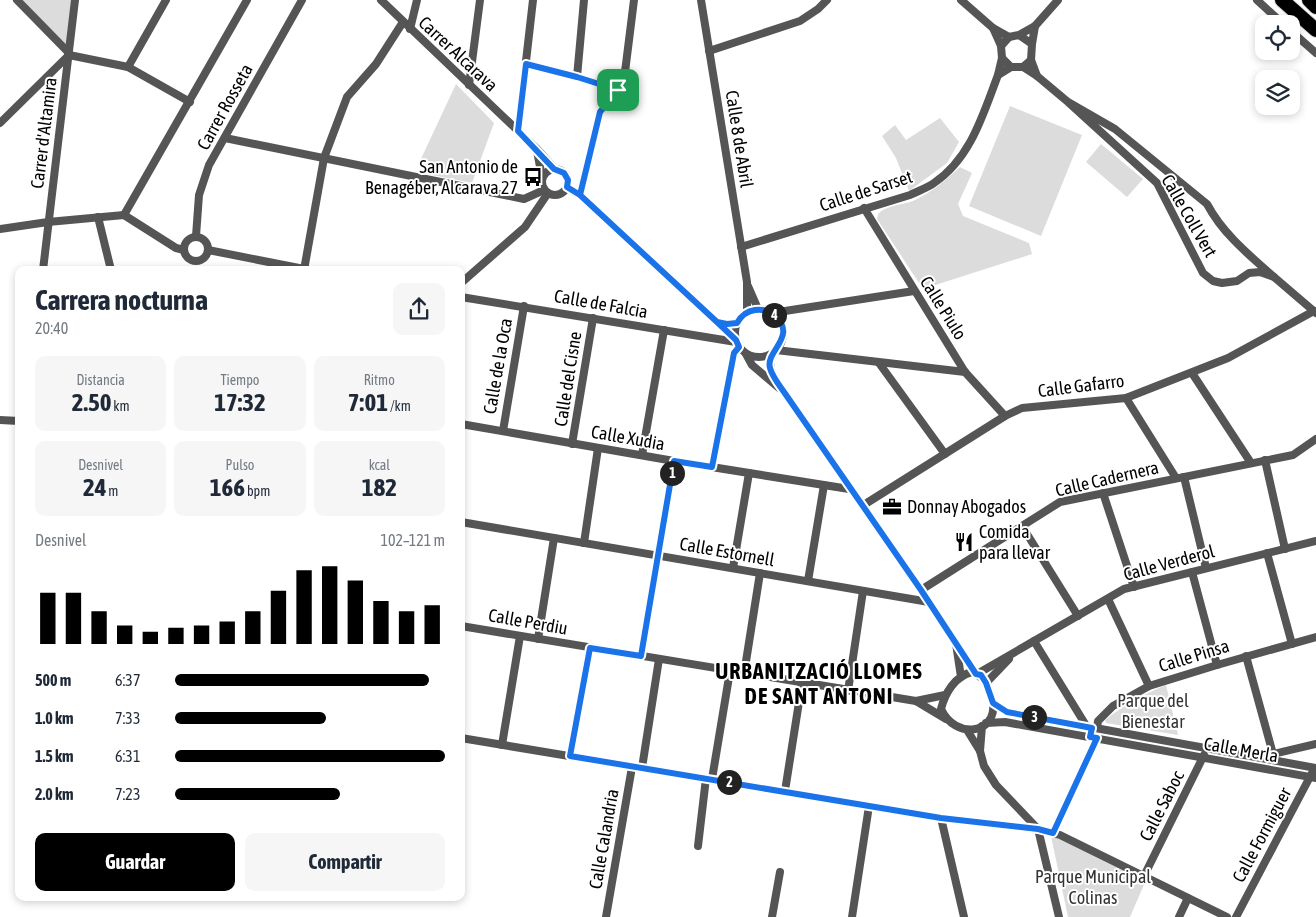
<!DOCTYPE html>
<html lang="es">
<head>
<meta charset="utf-8">
<style>
  body { margin:0; font-family:"Asap Condensed",sans-serif; background:#f6f6f7; color:#1f2937; height:100vh; display:flex; flex-direction:column; font-size:19px; white-space:nowrap }
  * { box-sizing:border-box; margin:0 }
  p { font-size:16px; color:#747a83 }
  .icon { flex:none; width:28px; height:28px; fill:none; stroke:currentColor; stroke-width:2; stroke-linecap:round; stroke-linejoin:round }
  .map { position:relative; flex:1; overflow:hidden }
  .panel { position:absolute; left:15px; top:266px; width:450px; height:635px; display:flex; flex-direction:column; background:#fff; border-radius:10px; box-shadow:0 2px 8px #0003 }
  .panel>* { flex:none }
  .buttons { position:absolute; left:1255px; top:15px; display:grid; gap:10px }
  .buttons a { display:grid; place-items:center; width:45px; height:45px; border-radius:10px; background:#fff; box-shadow:0 2px 8px #0003; font-size:25px }
  .pin { position:absolute; display:grid; place-items:center; width:42px; height:42px; color:#fff; margin:-21px; border-radius:10px; box-shadow:0 2px 8px #0006 }
  .km { position:absolute; width:25px; height:25px; margin:-12px; border-radius:50%; background:#222; color:#fff; font-size:14px; line-height:25px; text-align:center }
  .round { display:grid; place-items:center; flex:none; width:52px; height:52px; border-radius:10px; background:#f6f6f7 }
  .summary { display:flex; align-items:center; justify-content:space-between; height:85px; padding:0 20px }
  h1 { font-size:28px; font-weight:700; line-height:38px }
  .figures { display:grid; grid-template-columns:repeat(3,1fr); gap:8px; height:85px; padding:5px 20px }
  .figures div { display:grid; align-content:center; border-radius:10px; background:#f6f6f7; text-align:center }
  .figures b { font-size:25px; font-weight:700 }
  .figures small { font-size:14px; font-weight:400 }
  .figures p { font-size:14px }
  .chart { height:140px; padding:10px 20px }
  .chart p { display:flex; justify-content:space-between }
  .chart svg { width:100%; height:90px; margin-top:5px; stroke:#000; stroke-width:6 }
  .button { display:flex; gap:10px; margin-top:auto; padding:10px 20px }
  .button a { flex:1; height:58px; border-radius:10px; background:#000; color:#fff; font-size:20px; font-weight:700; line-height:58px; text-align:center }
  .button a+a { background:#f6f6f7; color:#1f2937 }
  ul { padding:0 20px; list-style:none; font-size:16px }
  li { display:grid; grid-template-columns:80px 60px 1fr; align-items:center; height:38px }
  li i { height:12px; border-radius:6px; background:#000 }
  .map>svg:first-child { display:block }
</style>
</head>
<body>
<div class="map">
<svg width="1316" height="917" viewBox="0 0 1316 917">
  <rect width="100%" height="100%" fill="#fff"/>
  <g fill="#dcdcdc">
    <polygon points="17,0 75,0 68,52"/>
    <polygon points="456,84 494,123 472,183 427,174 420,161"/>
    <polygon points="1010,106 1082,135 1041,236 969,206"/>
    <polygon points="940,118 959,142 947,163 909,191 896,158 882,136 895,125 906,140"/>
    <polygon points="1101,144 1143,179 1127,197 1086,162"/>
    <path d="M960 167 972 173 958 204 963 216 1029 243 1032 254 923 289 877 219 878 214C886 205 904 205 915 200 932 192 946 180 960 167Z"/>
    <path d="M1166 685 1178 735 1106 723 1105 720C1124 705 1144 694 1166 685Z"/>
    <polygon points="1051,836 1058,838 1146,880 1130,917 1068,917"/>
  </g>
  <g fill="none" stroke-linecap="round" stroke-linejoin="round">
    <g stroke="#dbdbdb" stroke-width="16">
      <g id="highway">
        <polyline points="1282,0 1316,30"/>
        <polyline points="1309,0 1316,7"/>
      </g>
    </g>
    <g stroke="#555" stroke-width="8">
      <polyline points="17,0 68,52"/>
      <polyline points="381,0 537,149 555,169"/>
      <polyline points="701,0 747,282 747,312"/>
      <polyline points="961,0 993,28"/>
      <polyline points="1257,0 1283,24"/>
      <polyline points="1035,26 1058,0"/>
      <polyline points="410,29 417,0"/>
      <polyline points="1291,31 1316,53"/>
      <polyline points="1019,35 1032,44 1031,60 1023,67 1011,67 1002,58 1001,46 1009,37 1019,35 1035,26 1032,44"/>
      <polyline points="1001,46 993,28 1009,37"/>
      <polyline points="709,51 800,21 818,9 827,0"/>
      <polyline points="69,55 128,67 190,102"/>
      <polyline points="1002,58 998,75 1011,67"/>
      <polyline points="526,64 577,77 618,90"/>
      <polyline points="128,67 166,0"/>
      <polyline points="1023,67 1037,76 1031,60"/>
      <path d="M1037 76 1068 102 1157 183 1203 273 1213 281 1222 283 1237 281 1249 273 1260 272 1274 277C1249 255 1223 234 1207 204L1115 129 1068 102"/>
      <polyline points="577,77 584,0"/>
      <polyline points="469,85 480,0"/>
      <polyline points="0,123 69,55"/>
      <polyline points="518,131 533,0"/>
      <polyline points="225,138 524,199 544,190"/>
      <polyline points="537,151 542,177"/>
      <circle cx="555" cy="182" r="13"/>
      <polyline points="567,187 580,195 736,340"/>
      <polyline points="580,195 600,112 618,90 624,80 634,0"/>
      <polyline points="864,208 965,372 1005,416"/>
      <polyline points="124,215 247,0"/>
      <polyline points="124,215 176,248 184,250"/>
      <polyline points="98,217 111,270"/>
      <polyline points="0,229 48,222 124,215"/>
      <polyline points="196,236 199,195 209,165 302,0"/>
      <circle cx="196" cy="249" r="12"/>
      <path d="M741 247 910 195C918 191 927 188 934 183 971 158 983 114 998 75"/>
      <polyline points="208,250 309,270"/>
      <polyline points="43,270 75,0"/>
      <polyline points="304,270 324,158 347,97 376,64 403,22"/>
      <polyline points="1274,277 1316,313"/>
      <polyline points="461,283 525,227 548,193"/>
      <polyline points="748,286 758,309"/>
      <polyline points="461,297 736,342"/>
      <circle cx="759" cy="333" r="24"/>
      <polyline points="772,313 914,291"/>
      <polyline points="776,350 965,372"/>
      <path d="M774 352C765 369 775 377 784 392L921 590 976 674"/>
      <polyline points="746,354 752,365 779,388"/>
      <polyline points="879,363 945,454"/>
      <polyline points="1192,373 1251,463"/>
      <polyline points="1126,398 1176,478"/>
      <polyline points="0,420 19,421"/>
      <polyline points="461,424 674,461 849,489"/>
      <polyline points="503,431 524,306"/>
      <polyline points="572,444 593,318"/>
      <polyline points="642,455 664,330"/>
      <polyline points="1265,460 1285,549"/>
      <polyline points="712,467 734,353 739,347"/>
      <polyline points="1184,477 1206,568"/>
      <polyline points="1103,493 1134,587"/>
      <polyline points="862,506 1005,416 1022,408 1126,398 1228,358 1314,311"/>
      <polyline points="461,522 929,602"/>
      <polyline points="1022,526 1078,616"/>
      <polyline points="584,543 598,448"/>
      <polyline points="1267,553 1292,644"/>
      <polyline points="733,568 749,473"/>
      <polyline points="1192,572 1217,665"/>
      <polyline points="808,581 824,485"/>
      <polyline points="921,590 1060,502 1293,455 1316,439"/>
      <polyline points="1108,599 1149,686"/>
      <polyline points="461,626 916,701"/>
      <polyline points="538,639 554,538"/>
      <polyline points="1034,641 1087,727"/>
      <polyline points="956,644 961,677"/>
      <polyline points="641,656 674,461"/>
      <polyline points="1246,656 1273,754"/>
      <path d="M972 672C982 676 985 681 989 691 990 695 993 699 993 703 997 734 955 740 941 709 945 693 955 676 972 672Z"/>
      <polyline points="744,674 760,573"/>
      <polyline points="977,674 1124,589 1316,541"/>
      <polyline points="986,683 1009,659"/>
      <polyline points="848,691 863,591"/>
      <polyline points="945,695 916,701 946,719"/>
      <polyline points="993,703 1007,712 1316,768"/>
      <polyline points="986,723 1005,722 1316,778"/>
      <polyline points="1097,728 1098,721 1113,706 1149,686 1217,665 1316,637"/>
      <polyline points="967,730 980,751 982,726"/>
      <polyline points="461,738 941,818 1038,829 1060,835 1227,917"/>
      <polyline points="502,745 520,636"/>
      <polyline points="980,751 984,766 996,785 1038,829"/>
      <polyline points="1269,755 1316,744"/>
      <polyline points="570,756 590,648"/>
      <polyline points="642,768 659,659"/>
      <polyline points="712,779 730,671"/>
      <polyline points="785,791 802,683"/>
      <polyline points="941,818 964,917"/>
      <polyline points="1038,829 1059,917"/>
      <polyline points="1053,833 1097,738"/>
      <polyline points="698,846 706,778"/>
      <polyline points="1144,876 1204,755"/>
      <polyline points="606,917 632,767"/>
      <polyline points="772,917 780,872"/>
      <polyline points="852,917 869,806"/>
      <polyline points="1179,917 1188,898"/>
      <polyline points="1236,917 1312,773"/>
    </g>
    <use href="#highway" stroke="#000" stroke-width="14"/>
  </g>
  <g fill="none" stroke-linecap="round" stroke-linejoin="round">
    <g stroke="#fff" stroke-width="10">
      <path id="route" d="M618 90 600 112 580 195 717 322 736 340 739 347 734 353 712 467 674 461 641 656 590 648 570 756 941 818 1038 829 1053 833 1097 738 1090 737 1092 728 1007 712 993 703 986 683 981 675 976 674 921 590 784 392C779 385 772 376 770 368 765 351 799 336 774 315 769 311 762 309 755 310 747 311 741 316 737 323L727 324 717 322 580 195 567 187 568 180 564 173 554 169 518 131 526 64 577 77 618 90"/>
    </g>
    <use href="#route" stroke="#1a73e8" stroke-width="6"/>
  </g>
  <defs>
    <g id="bus-bare" transform="scale(1.5)"><path d="M-5-6H5V4H4V6H2V4H-2V6H-4V4H-5ZM-3.5-4V0h7V-4ZM-3.5 1.2v1.5H-2V1.2ZM2 1.2v1.5H3.5V1.2Z" fill="#000" stroke="#fff" stroke-width="2.5" paint-order="stroke"/></g>
    <g id="office-bare" transform="scale(1.5)"><path d="M-6-3h4V-5.5h4V-3h4V5H-6ZM-1-4.5V-3h2v-1.5ZM-6 0V1H6V0Z" fill="#000" stroke="#fff" stroke-width="2.5" paint-order="stroke"/></g>
    <g id="restaurant-bare" transform="scale(1.5)"><path d="M-5-6h1v4h1v-4h1v4h1v-4h1v5L-1.5 .5V6h-2V.5L-5-1ZM5-6V6H3V1.5H1.5Q1.5-4 5-6Z" fill="#000" stroke="#fff" stroke-width="2.5" paint-order="stroke"/></g>
  </defs>
  <g fill-rule="evenodd">
    <use href="#bus-bare" x="533" y="177"/>
    <use href="#office-bare" x="892" y="507"/>
    <use href="#restaurant-bare" x="964" y="542"/>
  </g>
  <g text-anchor="middle" stroke-width="4" stroke-linejoin="round" paint-order="stroke">
    <g font-size="18" fill="#000" stroke="#fff">
      <text transform="translate(458 54) rotate(43)" y="6">Carrer Alcarava</text>
      <text transform="translate(225 107) rotate(-61)" y="6">Carrer Rosseta</text>
      <text transform="translate(44 133) rotate(-83)" y="6">Carrer d'Altamira</text>
      <text transform="translate(739 139) rotate(81)" y="6">Calle 8 de Abril</text>
      <text transform="translate(866 191) rotate(-18)" y="6">Calle de Sarset</text>
      <text transform="translate(1189 216) rotate(60)" y="6">Calle Coll Vert</text>
      <text transform="translate(601 304) rotate(10)" y="6">Calle de Falcia</text>
      <text transform="translate(943 308) rotate(58)" y="6">Calle Piulo</text>
      <text transform="translate(498 366) rotate(-80)" y="6">Calle de la Oca</text>
      <text transform="translate(568 379) rotate(-81)" y="6">Calle del Cisne</text>
      <text transform="translate(1081 386) rotate(-7)" y="6">Calle Gafarro</text>
      <text transform="translate(628 438) rotate(10)" y="6">Calle Xudia</text>
      <text transform="translate(1107 479) rotate(-13)" y="6">Calle Cadernera</text>
      <text transform="translate(727 552) rotate(10)" y="6">Calle Estornell</text>
      <text transform="translate(1169 563) rotate(-15)" y="6">Calle Verderol</text>
      <text transform="translate(528 622) rotate(10)" y="6">Calle Perdiu</text>
      <text transform="translate(1194 656) rotate(-17)" y="6">Calle Pinsa</text>
      <text transform="translate(1241 750) rotate(10)" y="6">Calle Merla</text>
      <text transform="translate(1162 806) rotate(-63)" y="6">Calle Saboc</text>
      <text transform="translate(1262 835) rotate(-62)" y="6">Calle Formiguer</text>
      <text transform="translate(604 839) rotate(-80)" y="6">Calle Calandria</text>
    </g>
    <g font-size="18" fill="#000" stroke="#fff" text-anchor="start">
      <text x="518" y="173" text-anchor="end">San Antonio de<tspan x="518" dy="21">Benagéber, Alcarava 27</tspan></text>
      <text x="907" y="513">Donnay Abogados</text>
      <text x="979" y="538">Comida<tspan x="979" dy="21">para llevar</tspan></text>
    </g>
    <g font-size="18" fill="#333" stroke="#fff">
      <text x="1153" y="707">Parque del<tspan x="1153" dy="21">Bienestar</tspan></text>
      <text x="1093" y="883">Parque Municipal<tspan x="1093" dy="21">Colinas</tspan></text>
    </g>
    <g font-size="22" font-weight="bold" letter-spacing="1" fill="#000" stroke="#fff">
      <text x="819" y="679">URBANITZACIÓ LLOMES<tspan x="819" dy="25">DE SANT ANTONI</tspan></text>
    </g>
  </g>
</svg>
<div class="buttons">
<a><svg class="icon" aria-label="locate" viewBox="0 0 24 24"><circle cx="12" cy="12" r="6"/><path d="M12 2v4M12 18v4M2 12h4M18 12h4"/></svg></a>
<a><svg class="icon" aria-label="layers" viewBox="0 0 24 24"><path d="M12 4l9 5-9 5-9-5zM3 14l9 5 9-5"/></svg></a>
</div>
<div class="pin" style="left:618px;top:90px;background:#1e9e55"><svg class="icon" aria-label="arrive" viewBox="0 0 24 24"><path d="M6 21V4h12l-3 4 3 4H6"/></svg></div>
<b class="km" style="left:672px;top:473px">1</b>
<b class="km" style="left:729px;top:782px">2</b>
<b class="km" style="left:1034px;top:717px">3</b>
<b class="km" style="left:774px;top:315px">4</b>
<section class="panel">
<div class="summary"><div><h1>Carrera nocturna</h1><p>20:40</p></div><a class="round"><svg class="icon" aria-label="share" viewBox="0 0 24 24"><path d="M12 15V3M7 8l5-5 5 5M5 13v7h14v-7"/></svg></a></div>
<div class="figures">
<div><p>Distancia</p><b>2.50<small> km</small></b></div>
<div><p>Tiempo</p><b>17:32</b></div>
<div><p>Ritmo</p><b>7:01<small> /km</small></b></div>
</div>
<div class="figures">
<div><p>Desnivel</p><b>24<small> m</small></b></div>
<div><p>Pulso</p><b>166<small> bpm</small></b></div>
<div><p>kcal</p><b>182</b></div>
</div>
<div class="chart"><p><span>Desnivel</span>102–121 m</p>
<svg viewBox="0 0 160 44" preserveAspectRatio="none"><path d="M5 44V19M15 44V19M25 44V28M35 44V35M45 44V38M55 44V36M65 44V35M75 44V33M85 44V28M95 44V18M105 44V8M115 44V6M125 44V13M135 44V23M145 44V28M155 44V25"/></svg>
</div>
<ul>
<li><b>500 m</b>6:37<i style="width:94%"></i></li>
<li><b>1.0 km</b>7:33<i style="width:56%"></i></li>
<li><b>1.5 km</b>6:31<i style="width:100%"></i></li>
<li><b>2.0 km</b>7:23<i style="width:61%"></i></li>
</ul>
<div class="button"><a>Guardar</a><a>Compartir</a></div>
</section>
</div>
</body>
</html>
